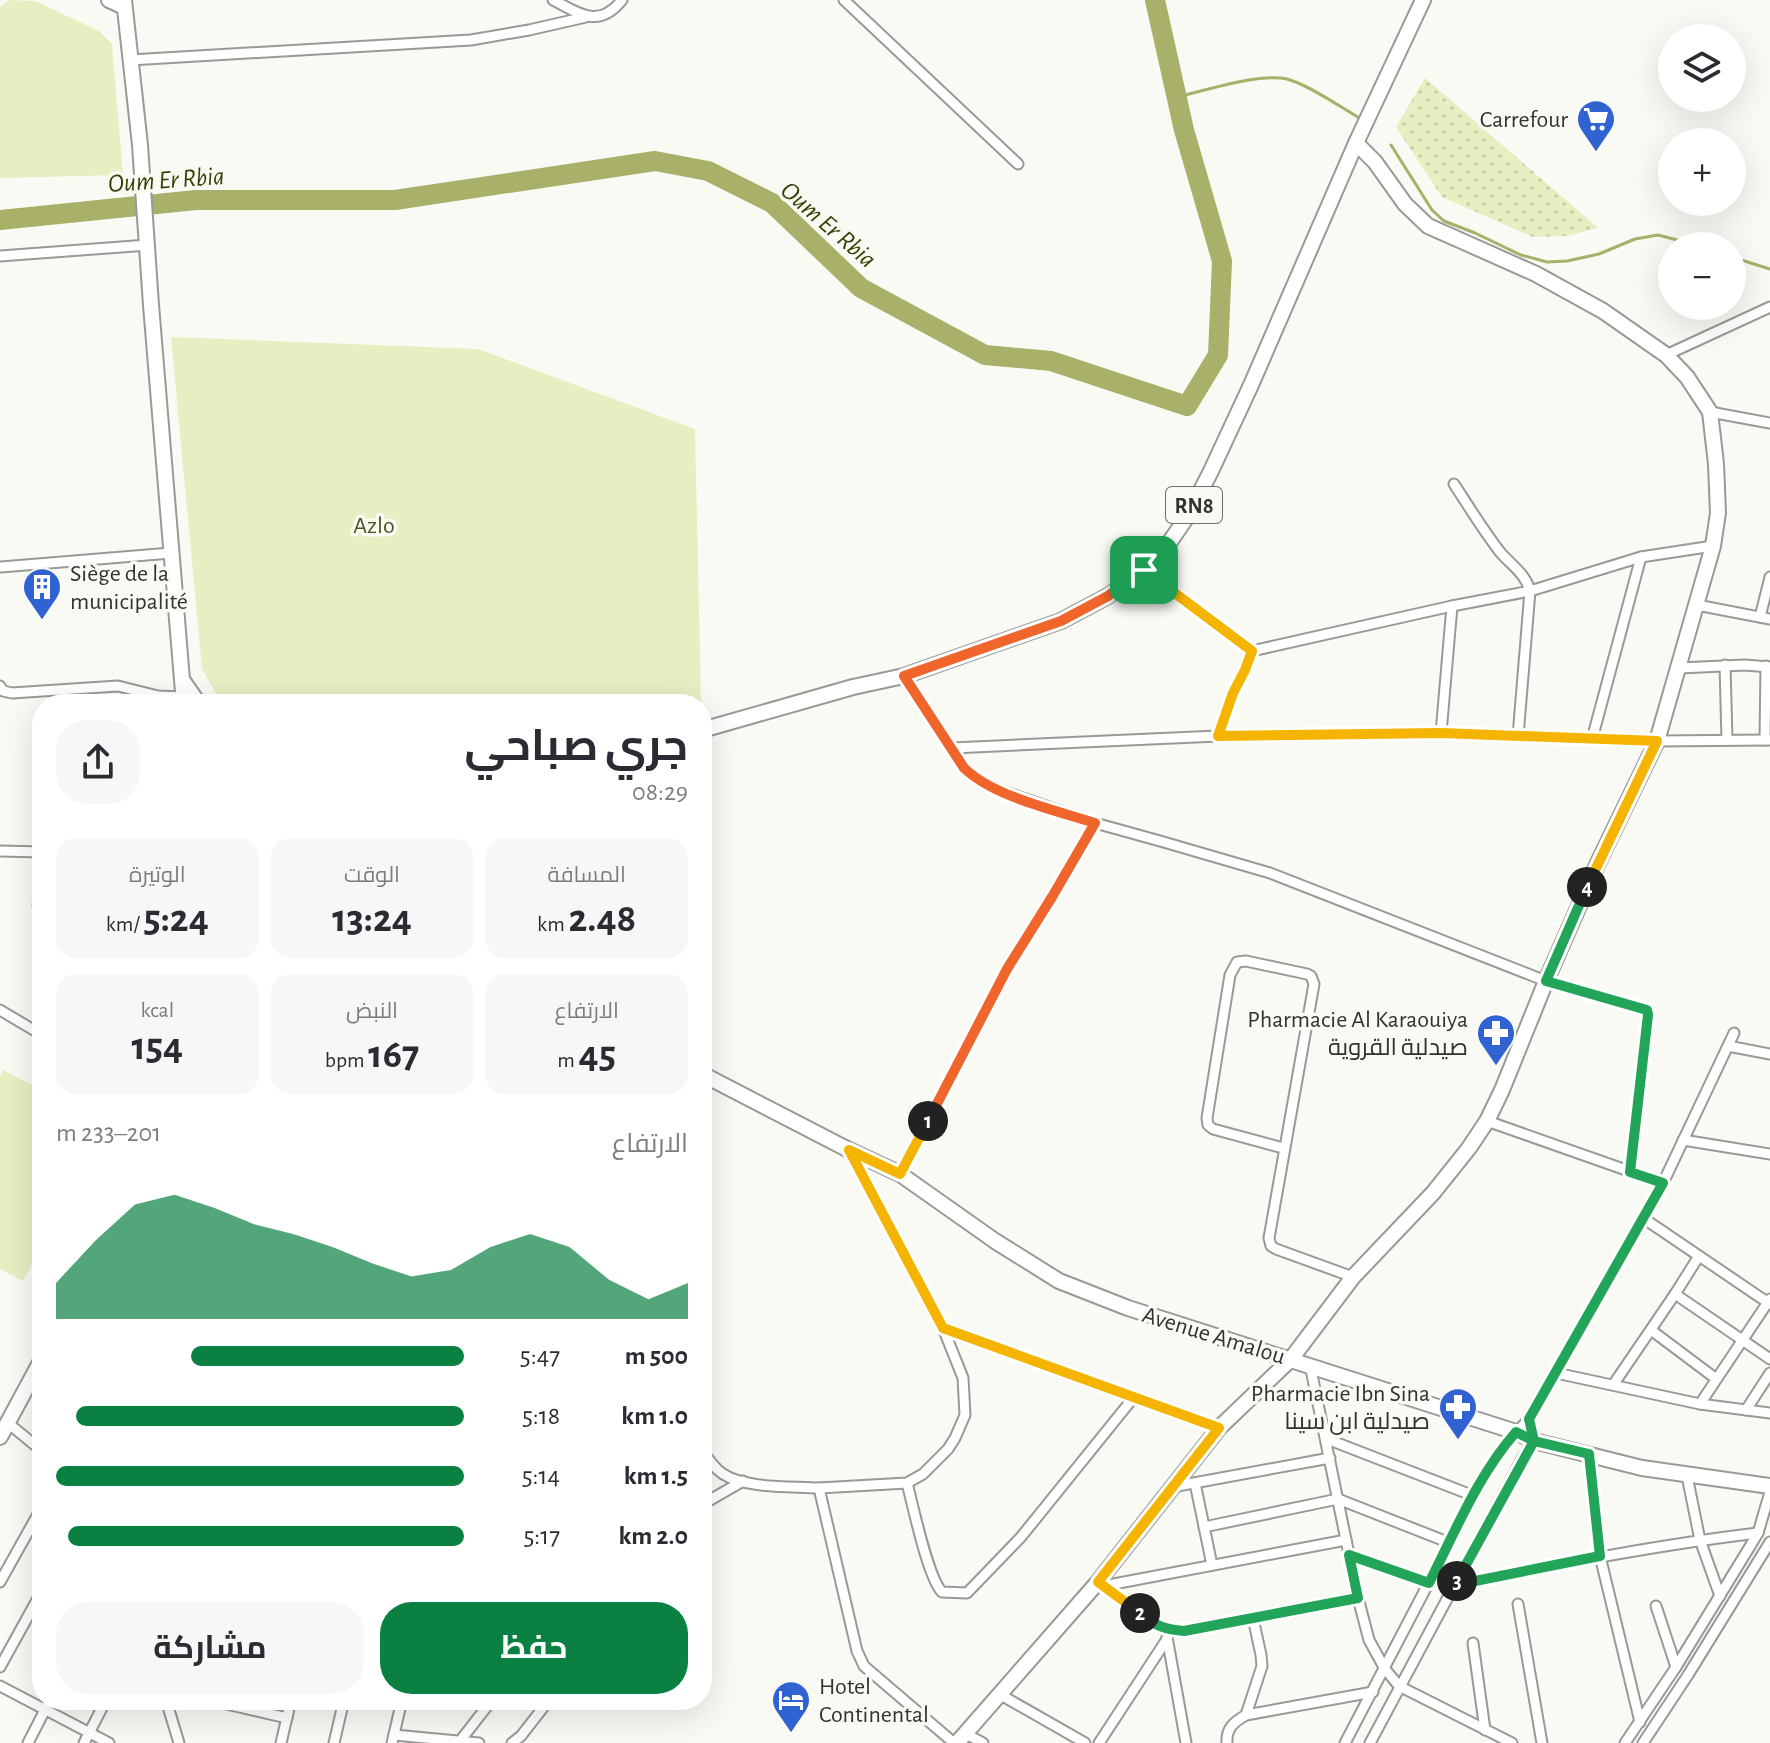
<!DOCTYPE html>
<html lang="ar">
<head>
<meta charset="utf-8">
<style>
  body { margin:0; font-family:"Alegreya Sans",Cairo,sans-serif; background:#f7f7f7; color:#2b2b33; direction:rtl; height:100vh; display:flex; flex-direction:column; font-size:30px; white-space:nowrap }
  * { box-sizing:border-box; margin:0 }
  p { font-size:26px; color:#7c7c81 }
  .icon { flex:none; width:44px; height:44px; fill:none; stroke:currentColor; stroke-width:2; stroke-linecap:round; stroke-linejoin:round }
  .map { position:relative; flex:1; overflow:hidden; direction:ltr }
  .panel { position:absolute; left:32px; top:694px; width:680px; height:1016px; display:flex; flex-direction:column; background:#fff; border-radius:32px; box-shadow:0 8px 32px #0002; direction:rtl }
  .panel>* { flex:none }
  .buttons { position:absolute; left:1658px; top:24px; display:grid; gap:16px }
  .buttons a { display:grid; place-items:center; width:88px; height:88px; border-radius:50%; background:#fff; box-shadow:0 8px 32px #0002; font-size:40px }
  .pin { position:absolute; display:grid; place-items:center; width:68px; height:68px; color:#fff; margin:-34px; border-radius:16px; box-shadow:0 4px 12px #0006 }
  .km { position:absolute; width:40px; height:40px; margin:-20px; border-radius:50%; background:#222; color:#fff; font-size:22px; line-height:40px; text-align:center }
  .round { display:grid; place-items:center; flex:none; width:84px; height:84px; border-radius:32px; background:#f7f7f7 }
  .summary { display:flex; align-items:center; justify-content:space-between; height:136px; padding:0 24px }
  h1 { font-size:44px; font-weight:700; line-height:60px }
  .figures { display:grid; grid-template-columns:repeat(3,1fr); gap:12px; height:136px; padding:8px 24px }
  .figures div { display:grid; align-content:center; border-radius:20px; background:#f7f7f7; text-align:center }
  .figures b { font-size:40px; font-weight:700 }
  .figures small { font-size:22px; font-weight:400 }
  .figures p { font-size:22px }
  .chart { height:224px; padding:16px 24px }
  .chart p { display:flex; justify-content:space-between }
  .chart svg { width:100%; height:144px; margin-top:8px; fill:#0b8043; opacity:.7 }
  .cta { display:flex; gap:16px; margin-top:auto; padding:16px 24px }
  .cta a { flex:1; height:92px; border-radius:32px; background:#0b8043; color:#fff; font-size:32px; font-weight:700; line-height:92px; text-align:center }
  .cta a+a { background:#f7f7f7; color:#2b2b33 }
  ul { padding:0 24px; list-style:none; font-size:26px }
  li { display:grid; grid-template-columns:128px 96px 1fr; align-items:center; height:60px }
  li i { height:20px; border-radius:10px; background:#0b8043 }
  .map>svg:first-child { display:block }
</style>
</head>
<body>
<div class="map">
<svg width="1770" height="1743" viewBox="0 0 1770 1743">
  <defs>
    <pattern id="grass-dots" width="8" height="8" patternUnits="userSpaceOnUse" patternTransform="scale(2)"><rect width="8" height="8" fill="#e8eec2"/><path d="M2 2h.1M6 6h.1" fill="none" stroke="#c7cda7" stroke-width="1.8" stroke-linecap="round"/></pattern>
  </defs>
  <rect width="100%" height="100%" fill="#f9faf4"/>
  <polygon fill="url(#grass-dots)" points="1425,78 1598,228 1566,236 1533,237 1442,197 1396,127"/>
  <g fill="#e8eec2">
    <polygon points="9,0 35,1 99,31 112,44 123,175 0,178 0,7"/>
    <polygon points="171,337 478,349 695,429 701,704 222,704 202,669"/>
    <polygon points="3,1070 42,1090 42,1244 23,1281 0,1269 0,1076"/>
  </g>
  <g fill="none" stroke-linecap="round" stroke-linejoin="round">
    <g stroke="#a9b06a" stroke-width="3">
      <path d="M1177 97C1207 90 1258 73 1287 79 1307 84 1341 107 1359 118"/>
      <polyline points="1391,145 1432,210 1444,221 1475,233 1521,255 1547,262 1567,261 1599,254 1635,239 1658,235 1700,246"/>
      <polyline points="1732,257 1770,269"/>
    </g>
    <polyline stroke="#a9b06a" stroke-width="20" points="0,220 196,200 395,200 655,161 708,171 772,203 861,288 985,355 1051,361 1187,406 1218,355 1222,261 1184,130 1155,0"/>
    <g stroke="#999a95" stroke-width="13">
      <g id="street">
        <path d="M553 0C580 14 599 29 622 0"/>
        <polyline points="844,0 1018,164"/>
        <polyline points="130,60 471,40 529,30 586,17"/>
        <polyline points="0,256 148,245"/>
        <polyline points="1666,355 1770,307"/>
        <polyline points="1710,412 1770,423"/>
        <path d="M1454 484C1469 507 1483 530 1500 552 1511 565 1526 574 1530 591L1518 736"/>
        <polyline points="1,567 171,553"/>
        <polyline points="1144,570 1252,651 1245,670 1233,693 1218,736"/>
        <polyline points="1697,605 1770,619"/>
        <polyline points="1760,617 1770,577"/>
        <polyline points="1252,651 1452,606 1530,591 1641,557 1713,546"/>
        <polyline points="1725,665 1727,740"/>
        <polyline points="1679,668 1745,665 1770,667"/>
        <polyline points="904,676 964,768 985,785 1095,823 1160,841 1270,873 1546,981 1647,1010 1648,1015 1630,1172"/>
        <polyline points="0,686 3,691 12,693 118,686 158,696 183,697"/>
        <polyline points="1441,733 1452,606"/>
        <polyline points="1592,739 1641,557"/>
        <polyline points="1765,740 1766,666"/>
        <polyline points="952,748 1218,736 1441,733 1657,741 1770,740"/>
        <polyline points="0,851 42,852"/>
        <polyline points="38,905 42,906"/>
        <polyline points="0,1010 42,1035"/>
        <polyline points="1728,1046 1770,1054"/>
        <polyline points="1487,1121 1663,1183"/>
        <polyline points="1683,1140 1770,1154"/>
        <polyline points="1283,1148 1213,1129 1208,1125 1207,1118 1230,975 1237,962 1246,961 1307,974 1311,976 1314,984 1269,1238 1271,1246 1276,1249 1353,1277"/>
        <polyline points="850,1152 943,1328 963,1378 965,1415 955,1438 948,1449 923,1474 907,1483 819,1488 857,1651 864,1666 954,1743"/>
        <polyline points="900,1174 1007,969 1052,897 1095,823"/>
        <polyline points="1643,1218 1770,1304"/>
        <polyline points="1675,1294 1770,1359"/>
        <polyline points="943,1328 1219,1428"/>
        <polyline points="1651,1330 1715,1378"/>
        <polyline points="1310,1365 1358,1598 1369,1640 1385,1669 1399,1686 1512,1743"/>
        <polyline points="1556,1373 1700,1404 1770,1413"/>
        <polyline points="1613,1385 1675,1294 1699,1256"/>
        <polyline points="1700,1404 1770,1299"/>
        <polyline points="1746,1410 1770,1373"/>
        <polyline points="8,1423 42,1451"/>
        <polyline points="1327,1439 1474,1496"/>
        <path d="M702 1450C708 1459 714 1468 723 1474 746 1489 792 1486 819 1488"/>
        <polyline points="1589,1454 1600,1556 1640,1722"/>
        <polyline points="1687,1476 1700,1540 1720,1596"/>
        <path d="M907 1483C913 1506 928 1578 942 1592L967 1593 1021 1537 1134 1397"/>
        <polyline points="1195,1483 1212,1565"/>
        <polyline points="1172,1487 1330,1458"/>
        <polyline points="702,1502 710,1500 743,1481"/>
        <polyline points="1204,1527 1338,1499 1450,1543"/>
        <polyline points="1349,1555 1429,1583"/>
        <polyline points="0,1582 42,1507"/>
        <polyline points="1098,1582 1156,1625 1167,1630 1184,1631 1358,1598"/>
        <path d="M1455 1585C1556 1565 1656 1545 1758 1533"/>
        <polyline points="1103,1586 1346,1540"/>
        <polyline points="1518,1604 1542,1743"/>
        <polyline points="1656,1606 1676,1667"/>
        <polyline points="1167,1637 1186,1743"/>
        <polyline points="1473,1643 1485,1730"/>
        <polyline points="0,1667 42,1591"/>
        <polyline points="0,1686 109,1743"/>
        <polyline points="1001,1695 1085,1743"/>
        <polyline points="166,1700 179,1743"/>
        <polyline points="209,1700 287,1718"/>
        <polyline points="1246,1715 1262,1666 1261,1655 1253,1618"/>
        <polyline points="966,1734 983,1743"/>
        <polyline points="394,1735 479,1743"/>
        <polyline points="460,1741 492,1700"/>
        <polyline points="28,1743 50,1700"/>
        <polyline points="84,1743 106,1700"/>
        <polyline points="281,1743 291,1700"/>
        <polyline points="334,1743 344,1700"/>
        <polyline points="392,1743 402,1700"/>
        <polyline points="512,1743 521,1736 549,1700"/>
        <polyline points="1099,1743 1167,1639"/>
        <path d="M1227 1743C1226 1728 1234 1722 1246 1715L1373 1692"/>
        <polyline points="1345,1743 1474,1496 1500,1450 1529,1419 1663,1183 1734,1033"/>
        <polyline points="1370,1743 1523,1457 1534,1441 1529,1419"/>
        <polyline points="1625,1743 1676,1667 1749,1548 1758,1533 1770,1492"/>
        <polyline points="1643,1743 1688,1675 1770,1542"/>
      </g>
    </g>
    <g stroke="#999a95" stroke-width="18">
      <g id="secondary">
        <polyline points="109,0 124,7"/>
        <polyline points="124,0 140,145 151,305 184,704"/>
        <polyline points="183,681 199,704"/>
        <polyline points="702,1074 849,1150 900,1174 995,1241 1059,1281 1128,1308 1516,1432 1534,1441 1642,1468 1770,1486"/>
        <polyline points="957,1743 1098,1582 1219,1428 1291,1359 1353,1277 1433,1193 1469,1148 1487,1121 1502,1090 1546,981 1597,865 1657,741 1713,546 1718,513 1716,464 1710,412 1687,377 1666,355 1603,311 1536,274 1428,226 1405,204 1375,162 1356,143"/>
      </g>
    </g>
    <g stroke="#999a95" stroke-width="18">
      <g id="primary">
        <polyline points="702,730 853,687 904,676 1061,621 1108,596 1125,584 1144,570 1167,546 1189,514 1211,471 1251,385 1356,143 1423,0"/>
        <polyline points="0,1437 42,1359"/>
      </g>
    </g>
    <use href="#street" stroke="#fff" stroke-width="9"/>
    <use href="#secondary" stroke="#fff" stroke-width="14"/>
    <use href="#primary" stroke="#fff" stroke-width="14"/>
  </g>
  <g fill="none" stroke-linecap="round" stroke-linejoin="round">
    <g stroke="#fff" stroke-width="16">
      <path id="split-1" d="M928 1121 1007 969 1052 897 1095 823C1055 810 994 797 964 768L904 676 1061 621 1108 596 1144 570"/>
    </g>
    <g stroke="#fff" stroke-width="16">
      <polyline id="split-2" points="928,1121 900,1174 849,1150 943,1328 1219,1428 1098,1582 1140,1613"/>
    </g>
    <g stroke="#fff" stroke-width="16">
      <path id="split-3" d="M1140 1613C1156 1626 1163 1629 1184 1631L1358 1598 1349 1555 1429 1583C1455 1532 1478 1475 1516 1432L1534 1441 1589 1454 1600 1556 1455 1585 1457 1581"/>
    </g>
    <g stroke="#fff" stroke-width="16">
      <polyline id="split-4" points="1457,1581 1534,1441 1529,1419 1663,1183 1630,1172 1648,1015 1647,1010 1546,981 1587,887"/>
    </g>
    <g stroke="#fff" stroke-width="16">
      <polyline id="split-5" points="1144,570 1252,651 1245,670 1233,693 1218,736 1441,733 1657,741 1587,887"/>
    </g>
    <use href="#split-1" stroke="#f0652b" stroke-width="10"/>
    <use href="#split-2" stroke="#f5b400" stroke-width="10"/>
    <use href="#split-3" stroke="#22a559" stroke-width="10"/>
    <use href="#split-4" stroke="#22a559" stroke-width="10"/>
    <use href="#split-5" stroke="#f5b400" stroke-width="10"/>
  </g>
  <defs>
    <g id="supermarket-pin" transform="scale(2)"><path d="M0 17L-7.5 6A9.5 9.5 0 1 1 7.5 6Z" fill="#3162d1" stroke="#f9faf4"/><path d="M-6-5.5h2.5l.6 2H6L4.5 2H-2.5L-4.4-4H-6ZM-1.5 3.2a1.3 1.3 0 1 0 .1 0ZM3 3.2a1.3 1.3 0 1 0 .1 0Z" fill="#fff"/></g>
    <g id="building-pin" transform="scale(2)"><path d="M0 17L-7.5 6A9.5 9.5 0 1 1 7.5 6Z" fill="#3162d1" stroke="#f9faf4"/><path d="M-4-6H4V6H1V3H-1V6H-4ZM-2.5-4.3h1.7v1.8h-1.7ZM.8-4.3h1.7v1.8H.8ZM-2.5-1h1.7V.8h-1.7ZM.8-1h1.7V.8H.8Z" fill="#fff"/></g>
    <g id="pharmacy-pin" transform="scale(2)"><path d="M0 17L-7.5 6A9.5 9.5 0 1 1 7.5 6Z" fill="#3162d1" stroke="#f9faf4"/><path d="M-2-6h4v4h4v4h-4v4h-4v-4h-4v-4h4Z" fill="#fff"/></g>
    <g id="hotel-pin" transform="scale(2)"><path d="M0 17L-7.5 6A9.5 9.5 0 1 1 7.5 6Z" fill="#3162d1" stroke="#f9faf4"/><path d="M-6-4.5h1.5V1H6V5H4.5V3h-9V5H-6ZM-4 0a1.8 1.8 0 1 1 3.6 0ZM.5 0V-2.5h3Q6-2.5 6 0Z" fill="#fff"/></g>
  </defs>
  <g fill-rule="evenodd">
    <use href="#supermarket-pin" x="1596" y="119"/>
    <use href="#building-pin" x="42" y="587"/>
    <use href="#pharmacy-pin" x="1496" y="1033"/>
    <use href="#pharmacy-pin" x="1458" y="1407"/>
    <use href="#hotel-pin" x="791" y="1700"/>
  </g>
  <g text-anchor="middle" stroke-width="7" stroke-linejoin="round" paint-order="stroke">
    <rect fill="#f9faf4" stroke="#6e6f6b" stroke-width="2" x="1166" y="487" width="56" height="36" rx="6"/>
    <g font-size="22" font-weight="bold" fill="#323330">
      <text x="1194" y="513">RN8</text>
    </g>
    <g font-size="24" fill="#323330" stroke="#f9faf4" text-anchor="end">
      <text x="1568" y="127">Carrefour</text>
      <text x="70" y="581" text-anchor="start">Siège de la<tspan x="70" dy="28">municipalité</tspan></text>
      <text x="1468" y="1027">Pharmacie Al Karaouiya<tspan x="1468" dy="28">صيدلية القروية</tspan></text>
      <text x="1430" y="1401">Pharmacie Ibn Sina<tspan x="1430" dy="28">صيدلية ابن سينا</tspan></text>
      <text x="819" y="1694" text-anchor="start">Hotel<tspan x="819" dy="28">Continental</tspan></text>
    </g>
    <g font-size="24" fill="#4f531f" stroke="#f9faf4">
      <text x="374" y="533">Azlo</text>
    </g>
    <g font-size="24" fill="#323330" stroke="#f9faf4">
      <text transform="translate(1214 1335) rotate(17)" y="8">Avenue Amalou</text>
    </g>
    <g font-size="26" font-style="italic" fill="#3b3f06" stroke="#f9faf4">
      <text transform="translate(166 179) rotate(-4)" y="9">Oum Er Rbia</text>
      <text transform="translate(829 224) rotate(41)" y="9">Oum Er Rbia</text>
    </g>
  </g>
</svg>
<div class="buttons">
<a><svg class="icon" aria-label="layers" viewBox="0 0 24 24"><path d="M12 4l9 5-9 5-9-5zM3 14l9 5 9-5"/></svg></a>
<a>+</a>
<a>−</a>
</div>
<div class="pin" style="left:1144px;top:570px;background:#1e9e55"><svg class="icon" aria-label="arrive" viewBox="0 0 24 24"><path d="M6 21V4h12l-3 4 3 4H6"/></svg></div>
<b class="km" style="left:928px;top:1121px">1</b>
<b class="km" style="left:1140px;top:1613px">2</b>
<b class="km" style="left:1457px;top:1581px">3</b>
<b class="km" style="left:1587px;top:887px">4</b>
<section class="panel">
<div class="summary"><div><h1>جري صباحي</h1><p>08:29</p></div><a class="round"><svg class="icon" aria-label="share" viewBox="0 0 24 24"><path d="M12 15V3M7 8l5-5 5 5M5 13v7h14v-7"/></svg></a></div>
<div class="figures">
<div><p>المسافة</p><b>2.48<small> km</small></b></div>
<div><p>الوقت</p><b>13:24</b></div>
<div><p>الوتيرة</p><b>5:24<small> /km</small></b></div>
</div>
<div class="figures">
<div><p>الارتفاع</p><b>45<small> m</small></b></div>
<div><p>النبض</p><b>167<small> bpm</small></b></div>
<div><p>kcal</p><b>154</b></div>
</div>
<div class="chart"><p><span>الارتفاع</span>201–233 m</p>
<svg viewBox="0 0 160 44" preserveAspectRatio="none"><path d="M0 44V33L10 20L20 9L30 6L40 10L50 15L60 18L70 22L80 27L90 31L100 29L110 22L120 18L130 22L140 32L150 38L160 33V44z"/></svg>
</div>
<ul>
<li><b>500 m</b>5:47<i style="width:67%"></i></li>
<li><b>1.0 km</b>5:18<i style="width:95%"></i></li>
<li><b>1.5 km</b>5:14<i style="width:100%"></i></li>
<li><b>2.0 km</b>5:17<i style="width:97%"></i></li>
</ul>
<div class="cta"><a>حفظ</a><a>مشاركة</a></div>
</section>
</div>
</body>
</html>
